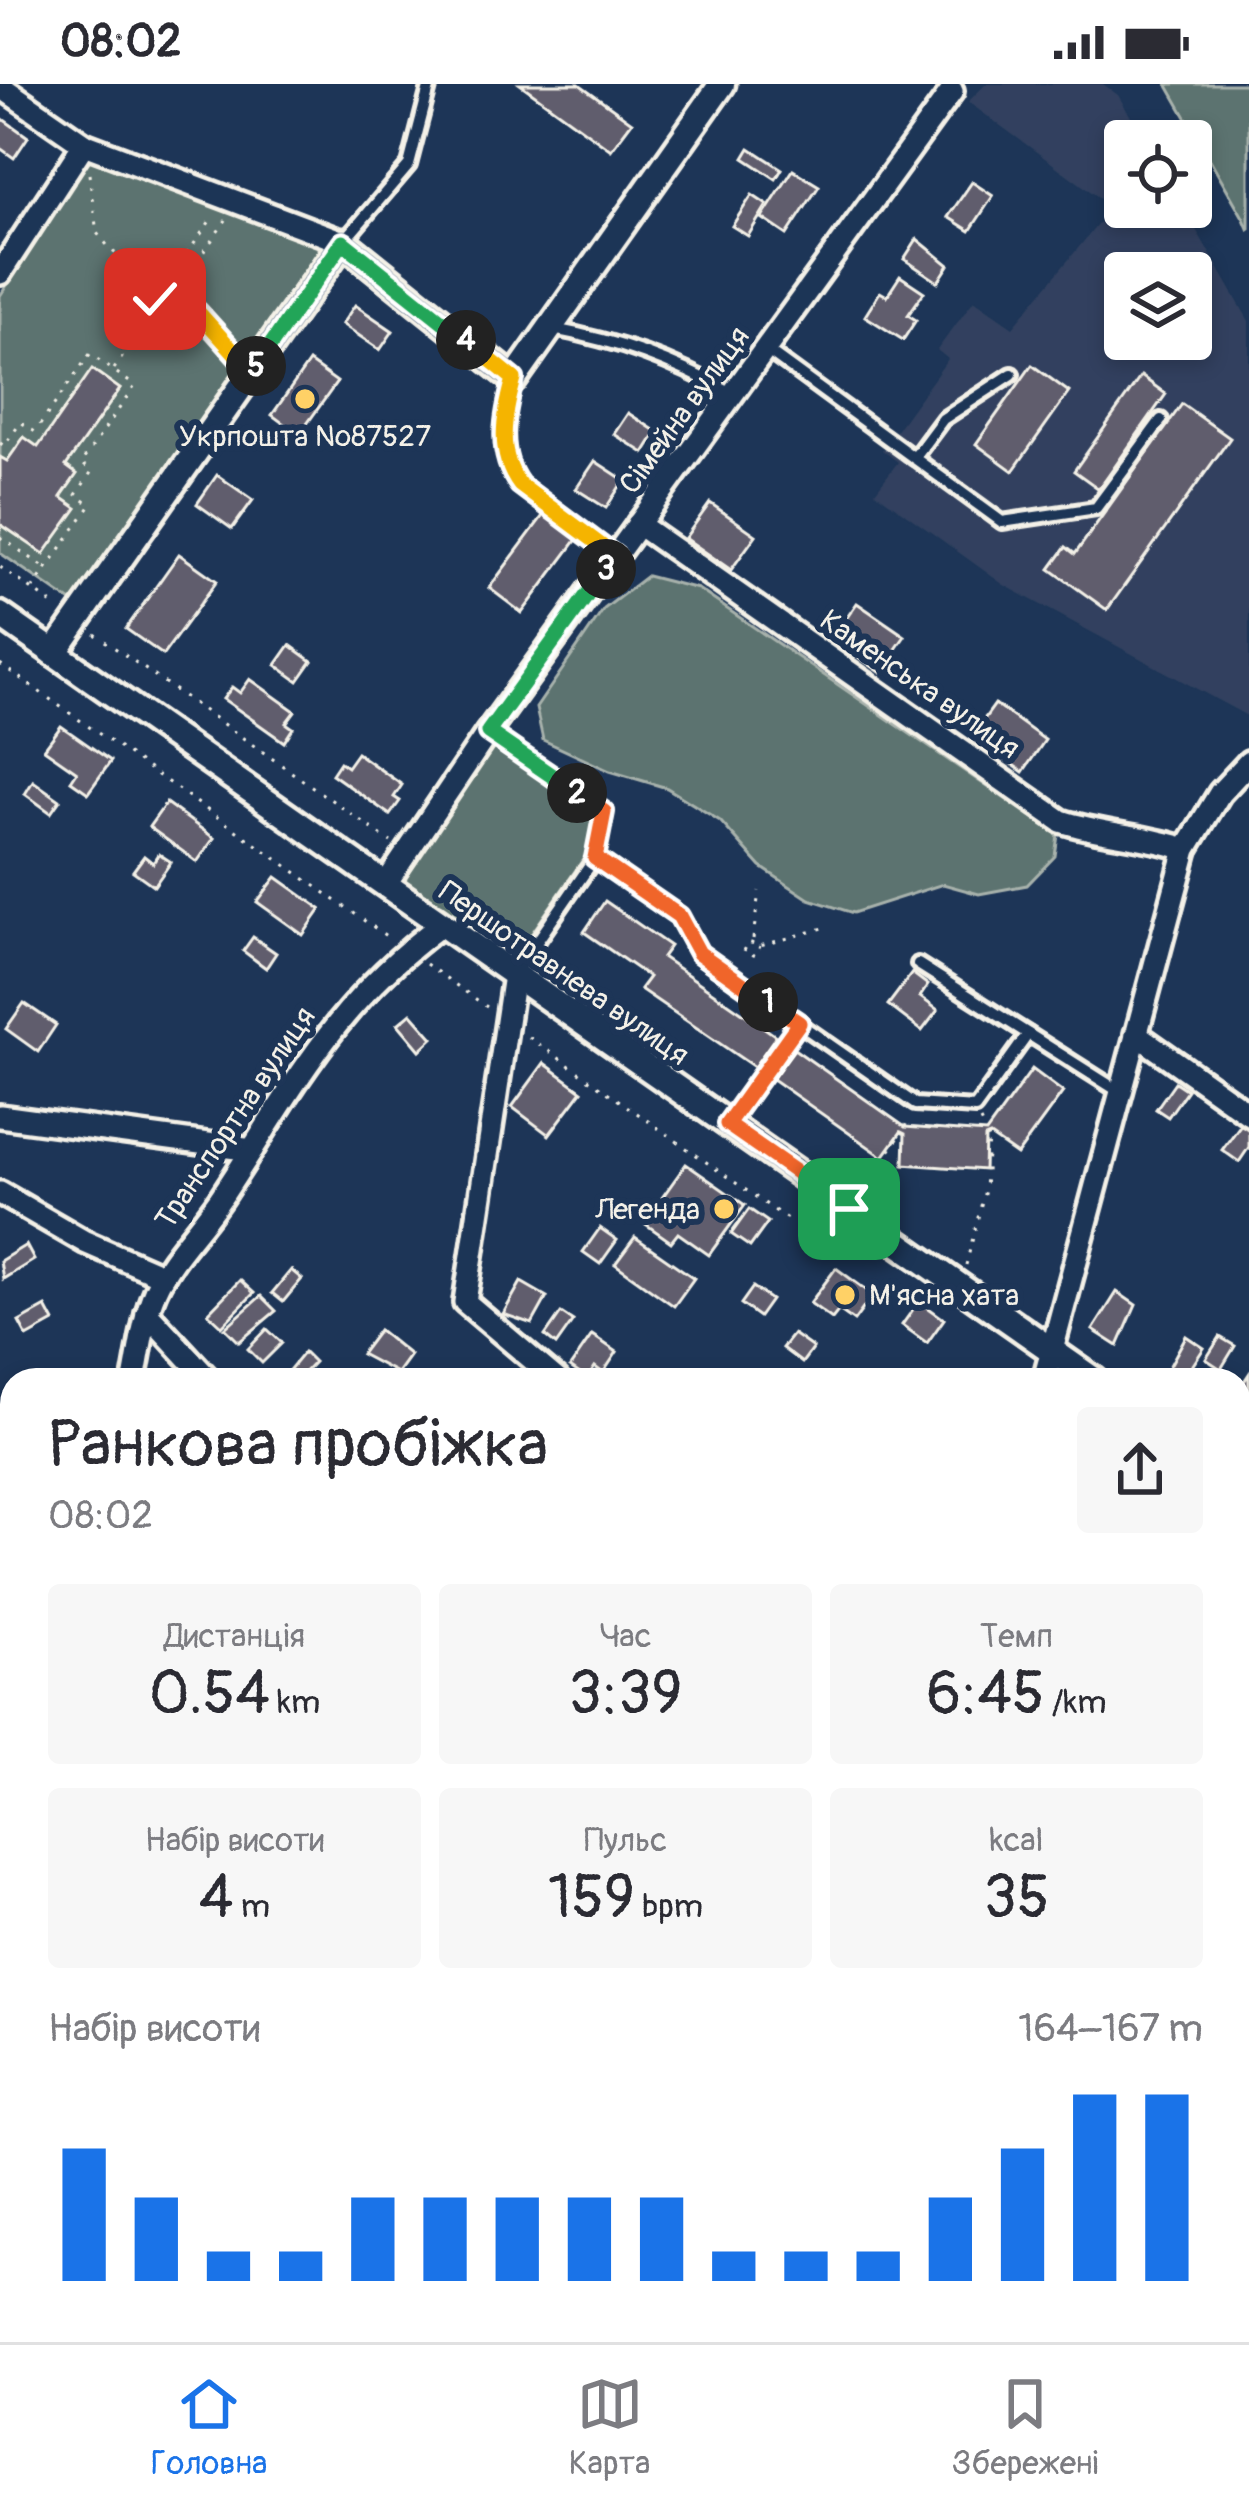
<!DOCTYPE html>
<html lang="uk">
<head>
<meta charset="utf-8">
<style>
  body { margin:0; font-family:Pangolin,sans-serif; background:#f7f7f7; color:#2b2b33; height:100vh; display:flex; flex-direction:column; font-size:45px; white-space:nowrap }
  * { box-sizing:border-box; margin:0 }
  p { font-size:39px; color:#7c7c81 }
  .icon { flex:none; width:66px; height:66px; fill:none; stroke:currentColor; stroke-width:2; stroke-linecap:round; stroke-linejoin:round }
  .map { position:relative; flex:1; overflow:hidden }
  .drawer { position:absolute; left:0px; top:1284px; width:1251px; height:975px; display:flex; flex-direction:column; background:#fff; border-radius:36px 36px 0 0; box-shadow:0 6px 18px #0003 }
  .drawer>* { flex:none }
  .buttons { position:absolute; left:1104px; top:36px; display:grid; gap:24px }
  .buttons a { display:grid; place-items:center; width:108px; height:108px; border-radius:12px; background:#fff; box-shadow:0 6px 18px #0003; font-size:60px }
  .pin { position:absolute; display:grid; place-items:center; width:102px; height:102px; color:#fff; margin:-51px; border-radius:24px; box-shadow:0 6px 18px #0006 }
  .km { position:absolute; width:60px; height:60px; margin:-30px; border-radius:50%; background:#222; color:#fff; font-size:33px; line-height:60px; text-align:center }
  .round { display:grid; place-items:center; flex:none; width:126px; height:126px; border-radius:12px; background:#f7f7f7 }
  .summary { display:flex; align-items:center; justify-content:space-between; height:204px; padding:0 48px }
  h1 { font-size:66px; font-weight:600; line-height:90px }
  .stats { display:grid; grid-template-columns:repeat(3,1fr); gap:18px; height:204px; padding:12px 48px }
  .stats div { display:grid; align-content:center; border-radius:12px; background:#f7f7f7; text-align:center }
  .stats b { font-size:60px; font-weight:600 }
  .stats small { font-size:33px; font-weight:400 }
  .stats p { font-size:33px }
  .chart { height:336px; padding:24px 48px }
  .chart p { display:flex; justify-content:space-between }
  .chart svg { width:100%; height:216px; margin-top:12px; stroke:#1a73e8; stroke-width:6 }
  .status { display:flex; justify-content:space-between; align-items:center; height:84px; padding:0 60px; background:#fff; direction:ltr }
  .status svg { height:33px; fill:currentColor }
  .dock { display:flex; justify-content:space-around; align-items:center; height:168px; border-top:3px solid #e1e1e2; background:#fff; font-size:33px; color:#7c7c81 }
  .dock a { display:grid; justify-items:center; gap:6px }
  .dock .active { color:#1a73e8 }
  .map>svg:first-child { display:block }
</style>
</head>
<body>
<div class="status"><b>08:02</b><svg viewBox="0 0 49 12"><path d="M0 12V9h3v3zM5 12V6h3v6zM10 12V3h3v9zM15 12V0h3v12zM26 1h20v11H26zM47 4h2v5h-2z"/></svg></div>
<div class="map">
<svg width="1249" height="2258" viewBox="0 0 1249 2258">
  <rect width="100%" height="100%" fill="#1d3557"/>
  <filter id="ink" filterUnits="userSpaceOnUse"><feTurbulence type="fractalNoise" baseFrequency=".00833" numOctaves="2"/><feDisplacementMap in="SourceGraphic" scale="24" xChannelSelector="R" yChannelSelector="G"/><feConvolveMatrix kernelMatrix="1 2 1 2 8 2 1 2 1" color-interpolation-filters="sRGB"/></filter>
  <g filter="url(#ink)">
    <path fill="#31415e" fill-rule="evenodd" d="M986 0H1103L1118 11 1145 57H1125V123H1183L1249 237V633L1004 501 875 408 898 378 882 366 948 275 937 266 974 216 1013 243 1112 123 968 18ZM1125 189H1191V255H1125Z"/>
    <g fill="#5c7370" stroke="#a8b2ac" stroke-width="3">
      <polygon points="1167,0 1249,0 1249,147 1244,135"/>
      <polygon points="89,75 324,164 74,520 0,469 0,212"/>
      <polygon points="647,492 698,505 1058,751 1055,772 1027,801 979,810 943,800 853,829 809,815 761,783 720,737 667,704 610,687 543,656 536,624 604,525"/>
      <polygon points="490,661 595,733 586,771 511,879 398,800"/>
      <polygon points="0,1952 12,1958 12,2247 385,2247 394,2258 0,2258"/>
    </g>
    <polygon fill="#47678d" stroke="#8c9eb1" stroke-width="3" points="0,2193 12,2199 12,2247 107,2247 129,2258 0,2258"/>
    <g fill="#615d6d" stroke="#f4f1e8" stroke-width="3">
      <polygon points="520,0 579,0 632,38 611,66"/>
      <polygon points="0,33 28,53 14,74 0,64"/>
      <polygon points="750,64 782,85 776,95 744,74"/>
      <polygon points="793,86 819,102 787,151 762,134"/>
      <polygon points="972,98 993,112 970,147 948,133"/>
      <polygon points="752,111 767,121 748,152 732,142"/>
      <polygon points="917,155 949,181 938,198 904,175"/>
      <polygon points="900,192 924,208 908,231 916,236 903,256 865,232 880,208 887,212"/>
      <polygon points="355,221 393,247 380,266 342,240"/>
      <polygon points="309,278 337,298 299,351 272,331"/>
      <polygon points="1032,281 1069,308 1013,387 976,360"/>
      <polygon points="92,285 120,305 66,382 77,390 61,413 77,424 44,470 0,440 0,373 7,377 24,353 38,363"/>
      <polygon points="1141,292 1166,310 1099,405 1074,387"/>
      <polygon points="1182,320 1230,354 1107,526 1050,485 1066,463 1075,470"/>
      <polygon points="628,329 657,348 644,369 614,350"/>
      <polygon points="595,377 624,396 606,424 576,405"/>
      <polygon points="217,391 253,416 232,445 197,420"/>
      <polygon points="710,419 756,451 731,486 685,454"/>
      <polygon points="545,429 578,454 522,529 489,504"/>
      <polygon points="179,470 217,497 163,571 126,545"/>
      <polygon points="857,519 905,552 880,588 832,555"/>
      <polygon points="290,561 312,577 298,597 276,581"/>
      <polygon points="250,595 295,627 286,639 293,644 284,658 223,615 232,603 240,609"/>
      <polygon points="995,620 1045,656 1023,688 972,652"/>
      <polygon points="61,642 111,677 88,709 71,697 77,688 44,665"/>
      <polygon points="357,669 402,701 394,713 400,717 390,731 332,690 340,678 347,683"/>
      <polygon points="33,697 60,716 51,729 25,710"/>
      <polygon points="166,719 214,754 197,778 149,743"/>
      <polygon points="159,770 171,778 154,802 133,787 144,772 153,779"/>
      <polygon points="276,793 321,825 303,851 257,818"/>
      <polygon points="605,817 670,862 662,873 776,952 754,983 640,905 649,893 584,848"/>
      <polygon points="253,853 276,869 266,884 243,867"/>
      <polygon points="912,889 928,901 920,913 938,926 922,947 888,921"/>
      <polygon points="24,919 56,941 38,968 6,945"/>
      <polygon points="411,929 433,954 420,966 398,940"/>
      <polygon points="794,965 905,1043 986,1049 1032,985 1063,1008 1017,1071 990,1052 985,1054 984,1086 904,1080 905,1050 901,1048 883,1073 772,995"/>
      <polygon points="544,979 582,1007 549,1051 512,1023"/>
      <polygon points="1175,998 1187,1006 1168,1033 1156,1025"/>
      <polygon points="1241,1040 1249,1046 1249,1063 1239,1078 1222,1066"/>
      <polygon points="686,1080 745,1121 709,1171 678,1149 671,1158 644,1139"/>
      <polygon points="749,1125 768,1138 750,1163 731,1150"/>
      <polygon points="600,1144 617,1156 600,1180 583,1168"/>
      <polygon points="635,1153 694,1194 674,1222 615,1180"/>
      <polygon points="26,1161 34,1176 3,1195 0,1177"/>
      <polygon points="836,1184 873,1211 854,1237 839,1226 832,1235 810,1219"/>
      <polygon points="291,1186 302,1195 283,1218 272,1209"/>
      <polygon points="240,1196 254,1209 222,1242 208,1229"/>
      <polygon points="521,1198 547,1213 532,1240 503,1230"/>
      <polygon points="753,1203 771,1216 759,1233 741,1220"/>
      <polygon points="1117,1208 1136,1221 1118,1262 1093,1246"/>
      <polygon points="261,1212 276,1227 239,1258 225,1244"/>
      <polygon points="919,1217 944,1235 927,1259 902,1241"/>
      <polygon points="46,1223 54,1238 27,1253 19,1238"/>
      <polygon points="561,1229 573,1237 556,1261 545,1252"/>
      <polygon points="267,1245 282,1259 262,1279 248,1265"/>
      <polygon points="379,1246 410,1271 397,1289 361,1270"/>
      <polygon points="793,1250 813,1264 802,1279 782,1264"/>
      <polygon points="592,1251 617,1268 603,1289 595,1283 587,1295 570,1283"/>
      <polygon points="1186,1252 1204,1264 1183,1296 1162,1296"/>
      <polygon points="1220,1253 1235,1262 1221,1285 1206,1275"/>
      <polygon points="304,1268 314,1278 297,1296 281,1296"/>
      <polygon points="1249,1290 1249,1337 1241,1350 1239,1305"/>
      <polygon points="1239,1700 1249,1711 1249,1759 1239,1751"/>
    </g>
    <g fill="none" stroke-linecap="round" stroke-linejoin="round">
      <g stroke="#f4f1e8" stroke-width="20">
        <g id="service">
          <polyline points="345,156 409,81 430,0"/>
          <path d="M553 245C618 257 673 277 731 309"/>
          <polyline points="765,265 1002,438 1096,424 1161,336"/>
          <path d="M514 295C504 331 496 369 520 401L615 472"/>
          <polyline points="914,374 943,335 1012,290"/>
          <polyline points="488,648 604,728 595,774 516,888"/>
          <polyline points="595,774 679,832 699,870 915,1020 975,1024 1028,950"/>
          <polyline points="918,880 1120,1008"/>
          <polyline points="0,1746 12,1730"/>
          <polyline points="0,1936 11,1943"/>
          <polyline points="549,2247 559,2258"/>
        </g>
      </g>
      <g stroke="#f4f1e8" stroke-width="30">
        <g id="minor">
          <polyline points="0,2 84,60 343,158"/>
          <polyline points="0,189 84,60"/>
          <path d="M638 440 1061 737C1103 751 1144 751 1186 765"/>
          <polyline points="385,801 488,648 952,7"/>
          <polyline points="514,891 465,1218 557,1296"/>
          <polyline points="1136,950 1249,1030"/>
          <polyline points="0,1032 252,1066"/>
          <polyline points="0,1109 85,1158 163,1192"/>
          <polyline points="147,1229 209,1296"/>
          <path d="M134 1296C140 1266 143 1235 155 1207 171 1171 203 1142 224 1109 296 1000 333 921 442 840"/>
          <polyline points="1044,1296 1186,765 1220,709 1249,678"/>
          <polyline points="0,1406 12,1406"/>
          <polyline points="0,1566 12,1548"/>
          <polyline points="1239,1863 1249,1872"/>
          <polyline points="1239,2138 1249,2150"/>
          <polyline points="1069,2247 1081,2258"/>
        </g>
      </g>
      <g stroke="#f4f1e8" stroke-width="33">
        <g id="tertiary">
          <polyline points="0,531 1094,1296"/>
          <polyline points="54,569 343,158 514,295 722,0"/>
          <polyline points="1239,1398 1249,1405"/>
        </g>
      </g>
      <g stroke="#f4f1e8" stroke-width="3" stroke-dasharray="3 9" stroke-linecap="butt">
        <polyline points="89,90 97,149 112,167 156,198"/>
        <polyline points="173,190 212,134"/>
        <circle cx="169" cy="207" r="16"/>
        <polyline points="183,197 226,136"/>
        <polyline points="181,216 235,270"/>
        <polyline points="114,285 160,220"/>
        <polyline points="0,359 4,362 21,338 35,348 90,270 135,302 81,379 92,387 76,411 91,421 33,504"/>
        <polyline points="0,446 3,442"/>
        <polyline points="0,453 47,485"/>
        <polyline points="0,483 57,523"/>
        <polyline points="95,550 391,758"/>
        <polyline points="0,580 389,854"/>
        <polyline points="753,855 759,807"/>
        <polyline points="760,862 756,872 744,867 748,858 760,862 827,843"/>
        <polyline points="426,880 487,923"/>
        <polyline points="529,953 787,1135"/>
        <polyline points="741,1021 791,950"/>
        <polyline points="980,1037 986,1049"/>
        <polyline points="905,1043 909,1033"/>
        <polyline points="862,1106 902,1049"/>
        <polyline points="966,1181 985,1106 988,1053"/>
        <polyline points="0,2154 12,2161"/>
        <polyline points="161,2247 179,2258"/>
      </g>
      <use href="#service" stroke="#1d3557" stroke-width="10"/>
      <use href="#minor" stroke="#1d3557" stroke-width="21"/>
      <use href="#tertiary" stroke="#1d3557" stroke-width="24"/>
    </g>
  </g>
  <g fill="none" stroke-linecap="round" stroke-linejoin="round" filter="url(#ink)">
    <g stroke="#fff" stroke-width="24">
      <polyline id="split-1" points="768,918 799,939 727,1040 849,1125"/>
    </g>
    <g stroke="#fff" stroke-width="24">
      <polyline id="split-2" points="577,709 604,728 595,774 679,832 699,869 768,918"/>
    </g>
    <g stroke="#fff" stroke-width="24">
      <polyline id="split-3" points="577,709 488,648 606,485"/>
    </g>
    <g stroke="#fff" stroke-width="24">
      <path id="split-4" d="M466 256 514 295C504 331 496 369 520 401L615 472 606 485"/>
    </g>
    <g stroke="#fff" stroke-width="24">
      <polyline id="split-5" points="256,282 343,158 466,256"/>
    </g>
    <g stroke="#fff" stroke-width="24">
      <polyline id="split-6" points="155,215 165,222 182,216 198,228 252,288 256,282"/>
    </g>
    <use href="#split-1" stroke="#f0652b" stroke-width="15"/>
    <use href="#split-2" stroke="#f0652b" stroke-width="15"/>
    <use href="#split-3" stroke="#22a559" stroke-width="15"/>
    <use href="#split-4" stroke="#f5b400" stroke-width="15"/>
    <use href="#split-5" stroke="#22a559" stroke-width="15"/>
    <use href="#split-6" stroke="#f5b400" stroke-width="15"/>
  </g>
  <g fill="#ffd166" stroke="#1d3557" stroke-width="4.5">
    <circle cx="305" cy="315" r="12"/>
    <circle cx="724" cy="1125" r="12"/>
    <circle cx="845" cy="1211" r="12"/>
  </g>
  <g text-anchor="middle" stroke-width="12" stroke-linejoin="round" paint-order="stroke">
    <g font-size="30" fill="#f4f1e8" stroke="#1d3557">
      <text transform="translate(684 326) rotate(-54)" y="10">Сімейна вулиця</text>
      <text transform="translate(920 600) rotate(35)" y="10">Каменська вулиця</text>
      <text transform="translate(564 889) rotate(35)" y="10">Першотравнева вулиця</text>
      <text transform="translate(235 1034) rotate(-56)" y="10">Транспортна вулиця</text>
    </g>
    <g font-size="30" fill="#f4f1e8" stroke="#1d3557">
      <text x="305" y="362">Укрпошта №87527</text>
      <text x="700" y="1135" text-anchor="end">Легенда</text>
      <text x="869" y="1221" text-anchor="start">М'ясна хата</text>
    </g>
  </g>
</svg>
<div class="buttons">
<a><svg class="icon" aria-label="locate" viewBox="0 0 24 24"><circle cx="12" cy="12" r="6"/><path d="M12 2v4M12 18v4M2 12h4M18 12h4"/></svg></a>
<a><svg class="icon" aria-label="layers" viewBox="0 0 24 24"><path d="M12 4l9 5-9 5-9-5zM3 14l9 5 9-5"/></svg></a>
</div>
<div class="pin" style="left:849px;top:1125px;background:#1e9e55"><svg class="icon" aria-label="arrive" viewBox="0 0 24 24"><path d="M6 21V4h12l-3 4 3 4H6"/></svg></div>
<div class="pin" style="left:155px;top:215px;background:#d93025"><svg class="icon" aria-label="check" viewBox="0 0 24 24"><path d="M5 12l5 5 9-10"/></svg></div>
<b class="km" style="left:768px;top:918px">1</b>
<b class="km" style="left:577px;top:709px">2</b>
<b class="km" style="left:606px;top:485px">3</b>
<b class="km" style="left:466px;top:256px">4</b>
<b class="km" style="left:256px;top:282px">5</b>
<section class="drawer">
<div class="summary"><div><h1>Ранкова пробіжка</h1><p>08:02</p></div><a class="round"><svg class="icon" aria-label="share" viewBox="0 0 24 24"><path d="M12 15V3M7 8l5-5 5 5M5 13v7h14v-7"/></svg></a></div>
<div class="stats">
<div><p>Дистанція</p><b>0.54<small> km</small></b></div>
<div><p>Час</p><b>3:39</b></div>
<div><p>Темп</p><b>6:45<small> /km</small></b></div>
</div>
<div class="stats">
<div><p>Набір висоти</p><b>4<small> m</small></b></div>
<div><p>Пульс</p><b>159<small> bpm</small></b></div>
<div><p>kcal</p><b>35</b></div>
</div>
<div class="chart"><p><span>Набір висоти</span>164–167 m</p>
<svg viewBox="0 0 160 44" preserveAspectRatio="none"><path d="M5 44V17M15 44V27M25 44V38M35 44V38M45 44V27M55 44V27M65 44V27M75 44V27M85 44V27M95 44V38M105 44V38M115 44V38M125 44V27M135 44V17M145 44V6M155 44V6"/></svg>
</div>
</section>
</div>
<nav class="dock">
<a class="active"><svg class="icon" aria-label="home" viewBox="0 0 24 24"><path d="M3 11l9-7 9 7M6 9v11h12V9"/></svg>Головна</a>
<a><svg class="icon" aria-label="map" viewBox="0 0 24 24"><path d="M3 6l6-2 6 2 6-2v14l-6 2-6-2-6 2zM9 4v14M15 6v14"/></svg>Карта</a>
<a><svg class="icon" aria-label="saved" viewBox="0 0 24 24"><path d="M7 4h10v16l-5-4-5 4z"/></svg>Збережені</a>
</nav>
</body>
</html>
